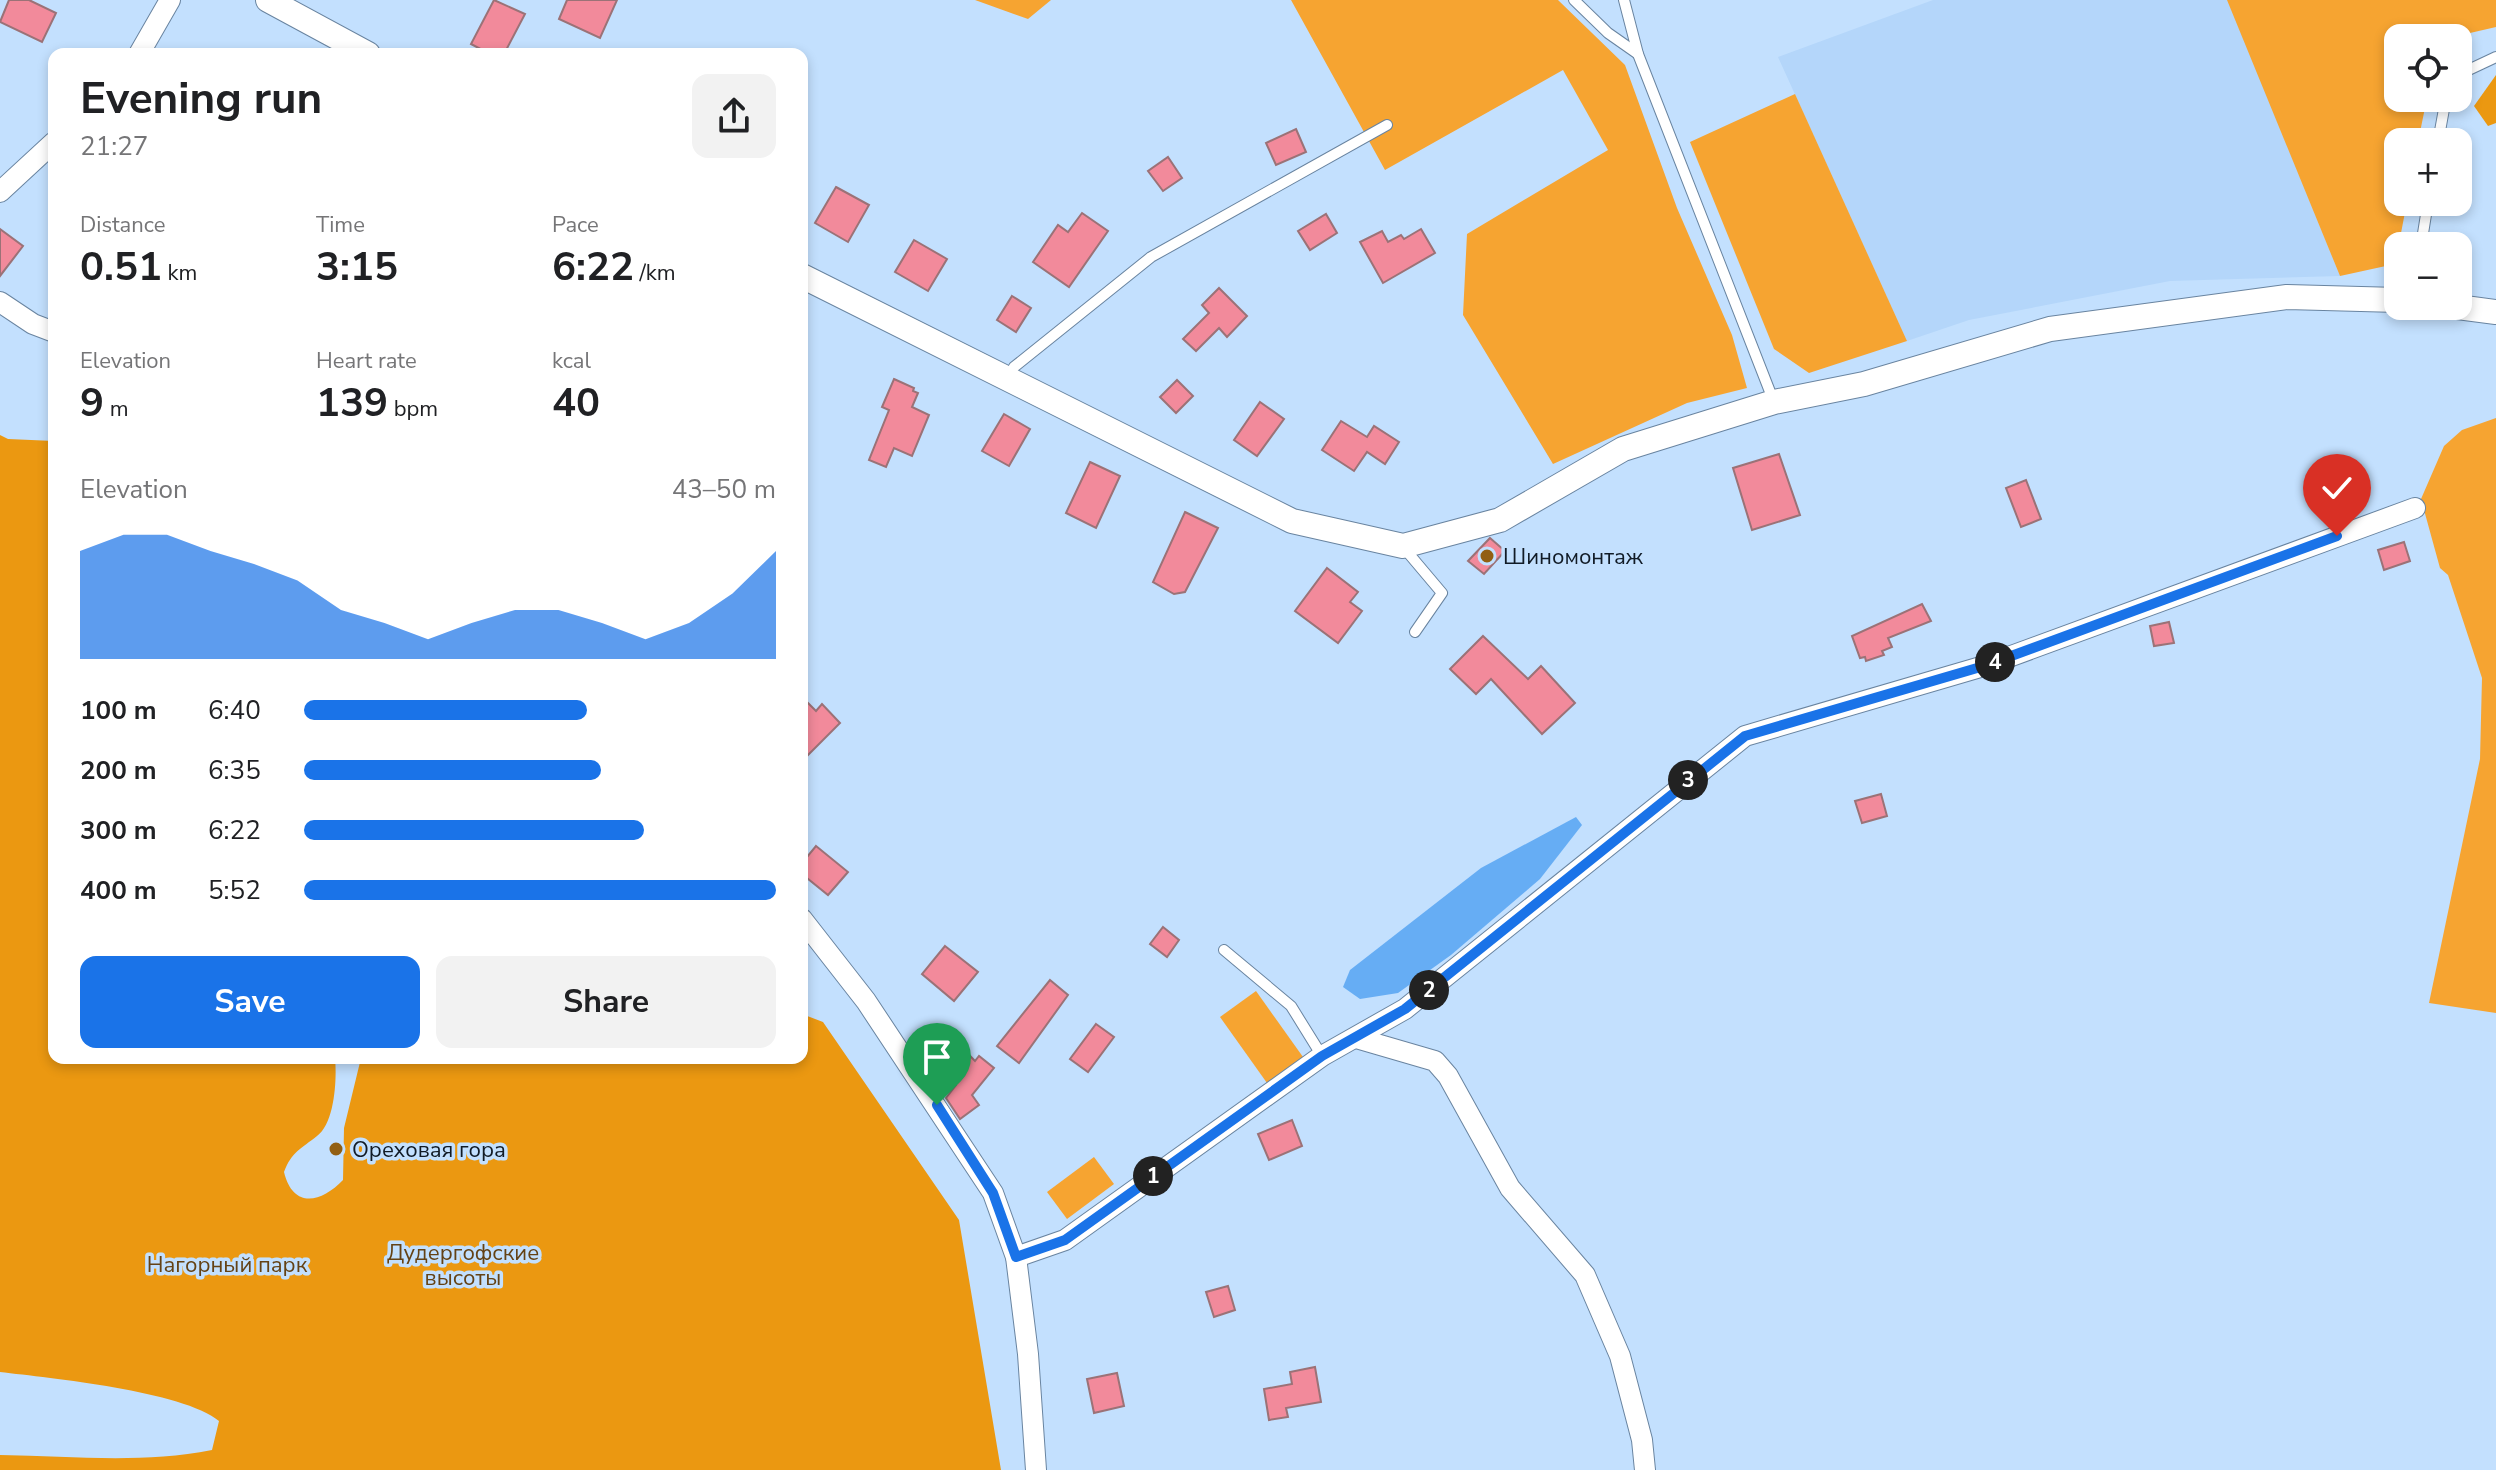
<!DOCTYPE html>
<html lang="en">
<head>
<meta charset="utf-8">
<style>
  body { margin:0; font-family:"Nunito Sans",sans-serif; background:#f2f2f2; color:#202124; height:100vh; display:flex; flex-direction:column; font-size:30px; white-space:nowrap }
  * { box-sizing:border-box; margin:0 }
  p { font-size:26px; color:#757577 }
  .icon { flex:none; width:44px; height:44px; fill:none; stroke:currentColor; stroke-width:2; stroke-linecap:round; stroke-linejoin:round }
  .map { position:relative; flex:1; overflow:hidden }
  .panel { position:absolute; left:48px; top:48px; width:760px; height:1016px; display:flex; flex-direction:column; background:#fff; border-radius:16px; box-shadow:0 4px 12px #0003 }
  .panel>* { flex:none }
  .fabs { position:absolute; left:2384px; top:24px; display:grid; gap:16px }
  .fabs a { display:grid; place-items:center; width:88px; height:88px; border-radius:16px; background:#fff; box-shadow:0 4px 12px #0003; font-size:40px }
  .pin { position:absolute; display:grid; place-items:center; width:68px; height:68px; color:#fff; margin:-82px -34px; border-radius:50% 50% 50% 0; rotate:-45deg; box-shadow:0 0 8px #0007 }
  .pin .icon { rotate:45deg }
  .km { position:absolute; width:40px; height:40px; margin:-20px; border-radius:50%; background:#222; color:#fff; font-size:22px; line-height:40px; text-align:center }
  .round { display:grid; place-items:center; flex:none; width:84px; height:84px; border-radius:16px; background:#f2f2f2 }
  .head { display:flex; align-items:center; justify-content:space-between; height:136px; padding:0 32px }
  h1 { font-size:44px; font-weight:700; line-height:60px }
  .figures { display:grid; grid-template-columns:repeat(3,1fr); gap:12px; height:136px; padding:8px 32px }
  .figures div { display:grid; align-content:center }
  .figures b { font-size:40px; font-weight:700 }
  .figures small { font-size:22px; font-weight:400 }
  .figures p { font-size:22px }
  .chart { height:224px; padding:16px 32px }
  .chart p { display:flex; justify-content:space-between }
  .chart svg { width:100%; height:144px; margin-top:8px; fill:#1a73e8; opacity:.7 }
  .cta { display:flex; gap:16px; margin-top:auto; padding:16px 32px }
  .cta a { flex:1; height:92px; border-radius:16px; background:#1a73e8; color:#fff; font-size:32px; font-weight:700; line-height:92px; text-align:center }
  .cta a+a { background:#f2f2f2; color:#202124 }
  ul { padding:0 32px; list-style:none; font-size:26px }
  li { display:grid; grid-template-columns:128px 96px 1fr; align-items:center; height:60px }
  li i { height:20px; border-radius:10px; background:#1a73e8 }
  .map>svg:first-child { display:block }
</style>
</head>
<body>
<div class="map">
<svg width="2496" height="1470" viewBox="0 0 2496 1470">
  <rect width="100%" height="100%" fill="#c3e0fe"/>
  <polygon fill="#b4d6fa" points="1933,0 2228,0 2340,276 2170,281 1969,320 1907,341 1778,57"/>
  <g fill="#f6a431">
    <polygon points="975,0 1051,0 1028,19"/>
    <polygon points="1291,0 1558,0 1625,65 1677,208 1732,335 1747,388 1687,403 1553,464 1463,315 1467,234 1608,150 1563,70 1385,170"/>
    <polygon points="2227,0 2496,0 2496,27 2470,33 2458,42 2458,38 2398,38 2398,98 2427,98 2418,142 2398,142 2398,202 2407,202 2395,264 2340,276"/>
    <polygon points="1795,94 1907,341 1809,373 1774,349 1690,142"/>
    <polygon points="2496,418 2496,1013 2429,1003 2480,759 2482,678 2448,575 2440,568 2421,499 2444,446 2462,430"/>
    <polygon points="1256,991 1303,1057 1267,1083 1220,1017"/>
    <polygon points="1094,1157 1114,1184 1067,1219 1047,1192"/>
  </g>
  <g fill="#eb9811">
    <polygon points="2496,75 2496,123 2488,126 2474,106"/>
    <path d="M0 435 8 439 54 441V1058H335C337 1078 335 1123 317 1136 302 1148 291 1152 284 1172 293 1209 321 1203 343 1180L344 1128 361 1058H802V1014L823 1022 959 1220 1001 1470H0V1455C72 1456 140 1464 212 1450L219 1421C183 1391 50 1378 0 1372Z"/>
  </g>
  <polygon fill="#66adf4" points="1576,817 1582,825 1540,879 1451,955 1398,993 1360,999 1343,987 1350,970 1481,868"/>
  <g fill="#f28a9b" stroke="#9b7277" stroke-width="2">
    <polygon points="9,0 29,0 56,13 42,42 0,22"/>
    <polygon points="494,0 525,14 504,54 490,54 471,44"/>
    <polygon points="567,0 617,0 600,38 559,19"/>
    <polygon points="1296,129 1306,152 1276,165 1266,143"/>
    <polygon points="1168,157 1182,178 1163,191 1148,171"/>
    <polygon points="836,187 869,205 848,242 815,223"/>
    <polygon points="1082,213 1108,231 1069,287 1033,262 1058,225 1068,232"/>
    <polygon points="1326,214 1337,233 1310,250 1298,231"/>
    <polygon points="0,229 23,246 0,276"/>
    <polygon points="1421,229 1435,253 1383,283 1360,242 1382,231 1388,242 1401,235 1404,239"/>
    <polygon points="914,240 947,259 928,291 895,272"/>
    <polygon points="1219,288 1247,316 1227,337 1219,328 1196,351 1183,339 1209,313 1202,305"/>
    <polygon points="1012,296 1031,308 1016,332 997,320"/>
    <polygon points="894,379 914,388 913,391 918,393 912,407 929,415 912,456 894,448 886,467 869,460 889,410 882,407"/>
    <polygon points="1177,380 1193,396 1176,413 1160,397"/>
    <polygon points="1260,402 1284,419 1257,456 1234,440"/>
    <polygon points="1004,414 1030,429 1009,466 982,451"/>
    <polygon points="1341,421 1367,437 1374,426 1399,442 1385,464 1367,452 1354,471 1322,450"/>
    <polygon points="1779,454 1800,515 1752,530 1733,468"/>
    <polygon points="1090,462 1120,476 1096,528 1066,513"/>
    <polygon points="2026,480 2041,519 2021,527 2006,488"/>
    <polygon points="1185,512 1218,528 1185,592 1174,594 1153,582"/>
    <polygon points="1490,538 1505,551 1484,574 1468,561"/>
    <polygon points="2404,542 2410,561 2384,570 2378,550"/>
    <polygon points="1327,568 1358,592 1350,602 1362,611 1338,643 1295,611"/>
    <polygon points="1922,604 1931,621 1888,638 1892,647 1882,651 1884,655 1866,661 1865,657 1860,658 1852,636"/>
    <polygon points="2169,622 2174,643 2154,646 2150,626"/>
    <polygon points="1483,636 1528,679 1541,666 1575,703 1542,734 1491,679 1476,694 1450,669"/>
    <polygon points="802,697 816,711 822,704 840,723 802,761"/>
    <polygon points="1881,794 1887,816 1862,823 1855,801"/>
    <polygon points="816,846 848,872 828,895 802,874 802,863"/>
    <polygon points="1163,927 1179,940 1167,957 1150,944"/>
    <polygon points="945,946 978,972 954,1001 922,974"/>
    <polygon points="1050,980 1068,995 1019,1063 997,1046"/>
    <polygon points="1096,1024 1114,1037 1088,1072 1070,1059"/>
    <polygon points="943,1028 975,1061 979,1056 994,1068 972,1095 979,1105 960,1119 946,1098 956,1085 931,1059 934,1056 924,1046"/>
    <polygon points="1292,1120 1302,1146 1269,1160 1258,1134"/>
    <polygon points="1228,1286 1235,1310 1214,1317 1206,1292"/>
    <polygon points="1315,1367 1321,1402 1286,1408 1288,1417 1269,1420 1264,1389 1292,1384 1290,1372"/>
    <polygon points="1117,1373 1124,1406 1094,1413 1087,1379"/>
  </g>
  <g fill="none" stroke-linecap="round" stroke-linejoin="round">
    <g stroke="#6984a0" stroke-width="12">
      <g id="service">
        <polyline points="1574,0 1608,33 1638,54"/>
        <polyline points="1624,0 1638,54 1774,402"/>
        <polyline points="2458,78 2462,73 2496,57"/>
        <polyline points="2438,142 2446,98"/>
        <polyline points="2421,246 2428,202"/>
        <polyline points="1008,378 1014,367 1151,257 1387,125"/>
        <polyline points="1404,548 1442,593 1415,632"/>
        <polyline points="1224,950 1291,1006 1322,1056"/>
      </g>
    </g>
    <g stroke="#6984a0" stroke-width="22">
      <g id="minor">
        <polyline points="139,54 170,0"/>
        <polyline points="0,192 54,142"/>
        <polyline points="0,302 33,324 54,332"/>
        <polyline points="802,919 866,1001 993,1193 1016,1257 1028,1354 1036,1470"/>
        <polyline points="1356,1038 1435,1061 1448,1076 1510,1188 1585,1275 1620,1356 1642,1440 1645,1470"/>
        <polyline points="1016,1257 1065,1240 1322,1056 1405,1009 1745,736 1984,666 2415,508"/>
      </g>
    </g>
    <g stroke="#6984a0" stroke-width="26">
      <g id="tertiary">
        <polyline points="268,0 368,54"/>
        <polyline points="802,276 1292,521 1403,546 1500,520 1623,449 1774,402 1864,384 2050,329 2287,297 2398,300"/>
        <polyline points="2450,306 2496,312"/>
      </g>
    </g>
    <use href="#service" stroke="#fff" stroke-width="10"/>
    <use href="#minor" stroke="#fff" stroke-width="20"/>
    <use href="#tertiary" stroke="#fff" stroke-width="24"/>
  </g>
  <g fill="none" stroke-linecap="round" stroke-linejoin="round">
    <g stroke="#fff" stroke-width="16">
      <polyline id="route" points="937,1105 993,1193 1016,1257 1065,1240 1322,1056 1405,1009 1745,736 1984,666 2337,536"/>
    </g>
    <use href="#route" stroke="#1a73e8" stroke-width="10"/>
  </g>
  <g fill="#925f12" stroke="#c3e0fe" stroke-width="3">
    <circle cx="1487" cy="556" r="8"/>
    <circle cx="336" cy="1149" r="8"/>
  </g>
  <g text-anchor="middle" stroke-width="7" stroke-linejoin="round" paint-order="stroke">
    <g font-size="22" fill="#111b26" stroke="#c3e0fe" text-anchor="start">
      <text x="1503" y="564">Шиномонтаж</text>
      <text x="352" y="1157">Ореховая гора</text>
    </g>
    <g font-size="22" fill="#644215" stroke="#c3e0fe">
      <text x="463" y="1260">Дудергофские<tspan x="463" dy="25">высоты</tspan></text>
      <text x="227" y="1272">Нагорный парк</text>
    </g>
  </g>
</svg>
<div class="fabs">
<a><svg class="icon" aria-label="locate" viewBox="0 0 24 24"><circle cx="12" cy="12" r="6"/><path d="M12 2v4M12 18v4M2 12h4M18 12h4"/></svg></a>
<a>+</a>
<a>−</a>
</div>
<div class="pin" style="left:937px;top:1105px;background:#1e9e55"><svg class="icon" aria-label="arrive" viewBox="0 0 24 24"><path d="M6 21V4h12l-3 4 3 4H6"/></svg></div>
<div class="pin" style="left:2337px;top:536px;background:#d93025"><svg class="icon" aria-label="check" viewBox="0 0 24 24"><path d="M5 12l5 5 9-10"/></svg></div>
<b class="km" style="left:1153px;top:1176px">1</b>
<b class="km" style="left:1429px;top:990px">2</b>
<b class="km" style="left:1688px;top:780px">3</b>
<b class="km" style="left:1995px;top:662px">4</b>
<section class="panel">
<div class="head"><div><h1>Evening run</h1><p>21:27</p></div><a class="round"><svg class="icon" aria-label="share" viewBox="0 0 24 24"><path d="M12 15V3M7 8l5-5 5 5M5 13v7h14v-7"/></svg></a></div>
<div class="figures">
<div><p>Distance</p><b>0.51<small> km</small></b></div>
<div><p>Time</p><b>3:15</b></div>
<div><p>Pace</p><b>6:22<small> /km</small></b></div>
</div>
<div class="figures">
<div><p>Elevation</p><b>9<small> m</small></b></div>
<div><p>Heart rate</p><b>139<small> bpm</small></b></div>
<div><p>kcal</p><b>40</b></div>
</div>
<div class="chart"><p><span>Elevation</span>43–50 m</p>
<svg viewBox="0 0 160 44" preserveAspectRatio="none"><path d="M0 44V11L10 6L20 6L30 11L40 15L50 20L60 29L70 33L80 38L90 33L100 29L110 29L120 33L130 38L140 33L150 24L160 11V44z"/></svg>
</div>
<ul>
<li><b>100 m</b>6:40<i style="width:60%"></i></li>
<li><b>200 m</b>6:35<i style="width:63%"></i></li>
<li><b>300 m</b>6:22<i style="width:72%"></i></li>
<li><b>400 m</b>5:52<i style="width:100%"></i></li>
</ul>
<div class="cta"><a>Save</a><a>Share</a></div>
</section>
</div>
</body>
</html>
